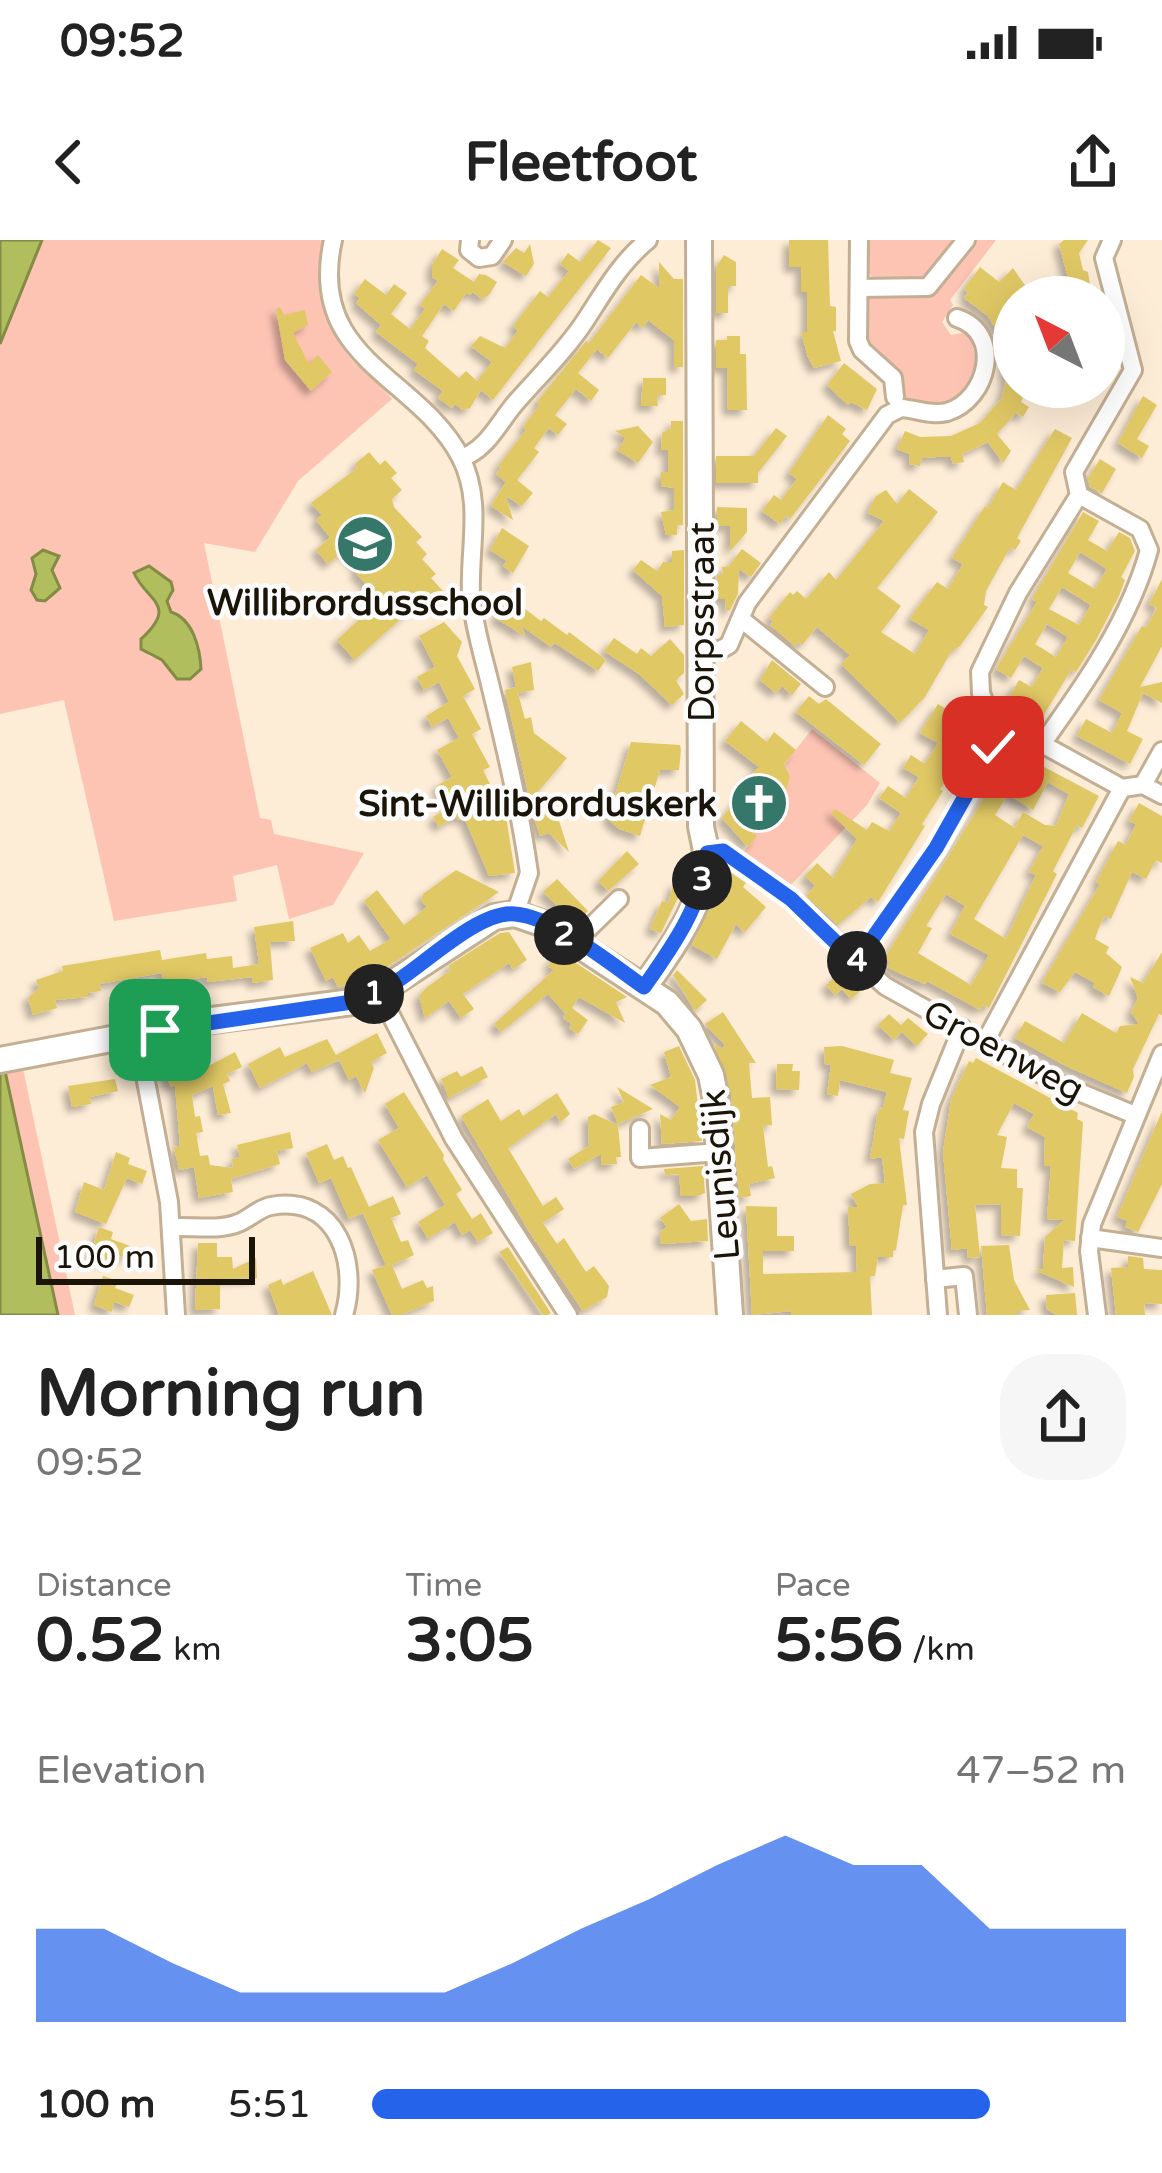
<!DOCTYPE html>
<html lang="en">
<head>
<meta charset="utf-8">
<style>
  body { margin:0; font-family:"Varela Round",sans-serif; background:#f6f6f6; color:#222; height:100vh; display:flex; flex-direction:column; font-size:45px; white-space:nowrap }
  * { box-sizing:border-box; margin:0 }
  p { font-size:39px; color:#767676 }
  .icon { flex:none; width:66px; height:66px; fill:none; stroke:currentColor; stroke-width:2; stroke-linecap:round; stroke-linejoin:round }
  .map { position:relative; height:1075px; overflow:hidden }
  .sheet { display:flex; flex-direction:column; background:#fff; flex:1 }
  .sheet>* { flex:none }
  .needle { width:78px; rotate:318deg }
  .fabs { position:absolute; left:993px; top:36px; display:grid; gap:24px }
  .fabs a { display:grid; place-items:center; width:132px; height:132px; border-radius:50%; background:#fff; box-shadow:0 12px 48px #0002; font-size:60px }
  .scale { position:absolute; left:36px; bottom:30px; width:219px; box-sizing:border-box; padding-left:12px; border:6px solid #1b1409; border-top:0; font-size:33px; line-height:42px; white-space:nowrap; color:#1b1409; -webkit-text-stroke:9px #fcfcfc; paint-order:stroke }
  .pin { position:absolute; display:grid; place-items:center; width:102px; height:102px; color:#fff; margin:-51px; border-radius:24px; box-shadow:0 6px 18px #0006 }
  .km { position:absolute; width:60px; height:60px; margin:-30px; border-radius:50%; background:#222; color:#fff; font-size:33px; line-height:60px; text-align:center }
  .round { display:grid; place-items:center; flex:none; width:126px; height:126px; border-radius:48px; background:#f6f6f6 }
  .summary { display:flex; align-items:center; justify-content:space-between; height:204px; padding:0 36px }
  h1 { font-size:66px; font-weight:700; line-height:90px }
  .stats { display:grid; grid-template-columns:repeat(3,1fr); gap:18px; height:204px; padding:12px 36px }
  .stats div { display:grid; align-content:center }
  .stats b { font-size:60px; font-weight:700 }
  .stats small { font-size:33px; font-weight:400 }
  .stats p { font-size:33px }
  .chart { height:336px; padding:24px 36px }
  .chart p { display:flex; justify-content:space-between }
  .chart svg { width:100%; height:216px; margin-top:12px; fill:#2563eb; opacity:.7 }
  ul { padding:0 36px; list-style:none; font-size:39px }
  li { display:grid; grid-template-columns:192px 144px 1fr; align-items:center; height:90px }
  li i { height:30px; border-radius:15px; background:#2563eb }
  .status { display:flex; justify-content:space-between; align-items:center; height:84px; padding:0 60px; background:#fff; direction:ltr }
  .status svg { height:33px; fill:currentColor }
  header { display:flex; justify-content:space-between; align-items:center; height:156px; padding:0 36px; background:#fff; font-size:54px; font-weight:700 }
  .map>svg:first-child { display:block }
</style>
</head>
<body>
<div class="status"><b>09:52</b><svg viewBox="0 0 49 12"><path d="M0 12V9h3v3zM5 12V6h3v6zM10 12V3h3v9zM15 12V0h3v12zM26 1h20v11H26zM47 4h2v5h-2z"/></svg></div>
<header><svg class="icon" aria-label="back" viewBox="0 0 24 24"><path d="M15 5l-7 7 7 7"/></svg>Fleetfoot<svg class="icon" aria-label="share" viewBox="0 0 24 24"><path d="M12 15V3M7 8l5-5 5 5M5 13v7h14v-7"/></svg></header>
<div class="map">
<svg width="1162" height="1075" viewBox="0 0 1162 1075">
  <defs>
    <filter id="shadow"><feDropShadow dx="-5.5" dy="5.5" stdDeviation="3" flood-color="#0004"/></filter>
  </defs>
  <rect width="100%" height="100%" fill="#fdecd6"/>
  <g fill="#fdc3b3" fill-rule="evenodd">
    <path d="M42 0H324C315 46 323 91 357 125 369 137 382 147 392 159L298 241 255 312 204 303 260 578 271 580 274 594 364 613 333 665 289 679 277 625 233 636 237 661 114 681 64 460 0 474V104ZM146 348 173 350 166 361 190 439H177L162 420 149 416 141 399C167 375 163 373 146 348Z"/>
    <polygon points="869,0 959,0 927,42 876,43 869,33"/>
    <polygon points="974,0 996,0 950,60 953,65 942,82 951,95 968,92 980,130 961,160 935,165 906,162 865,106 866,59 875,54 933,55"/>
    <polygon points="812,489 880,543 867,565 786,650 739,618 756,596 752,592 769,575 772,578 788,561 784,552 790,537 784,525"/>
    <polygon points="22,824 75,1075 58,1075 4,828"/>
  </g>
  <g fill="#b1be5e" stroke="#848b44" stroke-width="3">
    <polygon points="0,0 42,0 0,104"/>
    <polygon points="43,310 59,316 52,330 60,348 45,361 37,360 31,350 36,334 32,318"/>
    <path d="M149 326 171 342 173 350 167 361 171 372C193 379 200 408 201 429L190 439H177L162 420 141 409V399C179 364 147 362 134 333Z"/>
    <polygon points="0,808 58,1075 0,1075"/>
  </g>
  <g fill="#e0c865" fill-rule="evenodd" filter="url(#shadow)">
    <polygon points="598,0 611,8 493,160 481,150 470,168 463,170 455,164 452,168 438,158 443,151 414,130 418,124 376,92 381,85 356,63 360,58 354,54 365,39 386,55 394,44 407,53 391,74 410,89 425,69 420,65 438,41 432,37 432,25 442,9 459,20 453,28 474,42 479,34 486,35 497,42 489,55 482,59 473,52 470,55 466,53 454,71 444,64 422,96 429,101 425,108 459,138 466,131 477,141 492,122 471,106 480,96 505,108 518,91 513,86 540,51 548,57 569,31 560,24 568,13 580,22"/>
    <polygon points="789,0 828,0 830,66 836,67 836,91 833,91 841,121 814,128 808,117 801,92 807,92 807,52 801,52 801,27 789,27"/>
    <polygon points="1064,0 1088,0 1079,13 1083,30 1088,32 1092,57 1070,57 1068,49 1046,55 1044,45 1068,38 1059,4"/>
    <polygon points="530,4 534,24 526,36 503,22 516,8 524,13"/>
    <polygon points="724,15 736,22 736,46 728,46 728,73 716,73 716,27"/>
    <polygon points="659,22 674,39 683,39 683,127 674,127 674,100 648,80 643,88 636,82 608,118 589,103 641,35 659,48"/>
    <polygon points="980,27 999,42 1013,28 1033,57 1014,57 1014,69 1010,72 1014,79 1014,144 1010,144 1026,149 1021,162 1029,167 1023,177 1016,173 997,194 1011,211 1003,223 988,202 962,214 964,222 953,224 951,217 936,217 922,218 920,226 909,224 910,214 897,209 905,191 920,197 951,196 980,183 1001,159 1006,143 1001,98 988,76 964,58 968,52 964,49"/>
    <polygon points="280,67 284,75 305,70 308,85 293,93 309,124 318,115 332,132 311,151 285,120 276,69"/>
    <polygon points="727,96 740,96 740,114 746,114 747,170 728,170 727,128 716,128 716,100 727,100"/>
    <polygon points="586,101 597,109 578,133 599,150 591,161 576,149 555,175 567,184 558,195 549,188 534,208 539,212 517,240 533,253 522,266 506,256 513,280 491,266 506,242 496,234 501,228 498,226 526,190 523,187 540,164 537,162"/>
    <polygon points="844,123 877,149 867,170 851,162 848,165 827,145"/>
    <polygon points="643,138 666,138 666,155 657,155 658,166 641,166"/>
    <polygon points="1143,156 1157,165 1137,199 1149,206 1142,218 1118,203"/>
    <polygon points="828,175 846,189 842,194 850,201 790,279 786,276 780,284 762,271 774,255 781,260 797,239 789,233"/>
    <polygon points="671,181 683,181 683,285 677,285 677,295 666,295 661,272 674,270 674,248 661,246 661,232 668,232 668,210 661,210 662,193 671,188"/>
    <polygon points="638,186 653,202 638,223 617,210 626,198 615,191"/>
    <polygon points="776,188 787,196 758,233 758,243 716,243 716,216 754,216"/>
    <polygon points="1055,189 1072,198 1017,298 1021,301 1015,310 1011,308 1007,313 986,351 984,365 988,367 960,406 951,412 925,457 900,483 841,424 850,415 817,387 802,405 799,402 795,406 770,385 773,381 769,378 790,352 793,355 797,351 806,359 829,332 836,340 884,281 868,273 876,256 886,250 897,264 909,249 938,272 877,348 901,366 881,392 915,414 929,390 910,379 917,368 937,342 948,349 963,324 952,318 985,266 988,268 1003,242 1016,250"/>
    <polygon points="369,212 380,225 385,220 397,233 391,238 402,250 392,259 394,267 422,297 416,302 427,314 422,319 436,334 431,338 444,352 430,364 424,358 355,420 337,400 380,360 355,332 359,328 344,311 328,324 316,310 330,297 316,280 322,275 311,263 357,228 355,224"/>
    <polygon points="1100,219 1116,229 1102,253 1090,247 1088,238"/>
    <polygon points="717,267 747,268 747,292 730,311 730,286 717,286"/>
    <path d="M1083 272 1099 281 1088 300 1107 311 1119 292 1130 298 1135 311 1121 337 1125 340 1119 356 1096 400 1076 432 1071 430 1042 478 1039 476 1028 488 1001 471 1019 440 1032 447 1043 428 1024 416 1011 438 996 429 1037 362 1032 359ZM1080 312 1107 329 1095 349 1068 333ZM1062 347 1091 365 1079 385 1049 369ZM1047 384 1068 397 1056 417 1035 404Z"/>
    <polygon points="502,288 529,306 513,333 503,326 507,321 490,310"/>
    <polygon points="742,309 761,323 751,337 739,329 738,354 730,370 726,370 725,359 717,359 717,335 723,335 722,327 728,327"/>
    <polygon points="684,310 684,385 665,387 662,356 633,330 641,320 657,331 663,322 672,322 672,311"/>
    <polygon points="1162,339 1162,406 1140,447 1162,442 1162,463 1143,453 1127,491 1143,499 1130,524 1077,496 1086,479 1112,493 1122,473 1099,460 1142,386 1146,388 1157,368 1149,364"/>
    <polygon points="516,362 541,381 544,378 567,395 569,392 606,420 598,431 555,403 551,407 522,386 525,396 495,378 504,365 511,370"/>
    <polygon points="444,382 462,402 457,416 475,449 463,456 481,489 472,494 490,527 483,530 506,576 515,633 489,636 464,577 458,580 456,576 439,587 433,577 448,568 436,546 452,537 437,510 459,498 448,478 432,487 426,476 449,462 439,442 424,450 417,437 435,427 419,396"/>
    <polygon points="614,398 637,414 641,408 651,416 670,399 684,415 684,433 676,440 684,454 672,465 639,434 604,411"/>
    <polygon points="772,420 801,444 792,455 782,446 776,453 760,440"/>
    <polygon points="531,422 534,450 518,453 525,479 531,477 534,493 567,518 530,561 505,450 516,447 512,427"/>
    <polygon points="809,456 819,464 826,459 881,504 864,525 796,472"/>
    <polygon points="938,464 951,472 955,466 970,475 953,511 963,517 940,549 943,551 922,584 925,586 878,662 871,657 838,685 806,656 815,646 805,636 817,623 833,638 857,599 831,573 835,569 867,590 872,582 889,591 901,573 879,558 888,546 906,558 919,537 903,528 911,515 925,524 938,503 920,493"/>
    <polygon points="741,481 767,502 774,492 796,510 784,524 790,537 786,550 789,560 772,579 769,575 752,592 757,596 748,607 722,578 745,550 744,542 759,527 725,501"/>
    <polygon points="631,502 680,505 681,510 679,530 660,530 640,596 619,589 608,579"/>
    <path d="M1014 511 1099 556 1082 588 1077 585 1053 631 1057 634 989 768 983 765 980 770 927 741 925 744 899 733 887 727 890 722 884 719ZM1048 542 1069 554 1056 586 1045 585 1023 572 1015 588 995 575 1008 554 1033 570ZM1023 595 1043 606 1029 632 1036 635 1006 699 974 679ZM946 654 965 666 950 694 989 715 971 745 918 713 932 688 926 686Z"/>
    <polygon points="552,559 569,612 549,593 540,596 530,566"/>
    <polygon points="1139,563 1162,576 1162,623 1156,620 1146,639 1132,632 1111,679 1105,676 1099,687 1095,699 1109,707 1106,713 1122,727 1120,732 1109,756 1093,747 1095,743 1075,732 1060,752 1042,743 1100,644 1096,642 1118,601 1126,605 1136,584 1129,581"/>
    <polygon points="627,611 639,624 608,651 598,641"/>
    <polygon points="456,630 499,652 372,737 338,747 333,737 326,741 310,708 343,693 348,703 359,695 370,711 391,699 364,661 377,650 404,685 427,667 421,660 423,654"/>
    <polygon points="730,632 746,643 743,647 766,667 745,692 736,684 717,719 692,705 719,645"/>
    <polygon points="557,639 588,671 576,683 543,652"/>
    <polygon points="674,642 684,645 661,693 650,689 662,661 668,663"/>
    <polygon points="293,681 295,701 270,702 273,740 252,743 252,737 208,742 207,737 164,743 162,733 99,744 101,751 88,753 88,757 55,760 57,768 33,775 28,758 39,748 36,740 63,731 62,726 160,710 162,720 206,713 207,719 232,716 233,728 259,724 254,687"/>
    <polygon points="509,692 527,720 513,729 509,723 463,754 474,769 461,778 449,761 425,778 419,756 427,747 451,730 448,726 500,693"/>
    <polygon points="558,711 627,757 616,762 625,783 579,757 572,768 588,780 578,794 569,788 572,784 563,778 566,774 548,754 501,792 494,784 554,730 548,726"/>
    <polygon points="1162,712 1162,775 1159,774 1133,829 1134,837 1127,853 1066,826 1015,798 1025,781 1064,803 1082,773 1116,793 1120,786 1139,784 1131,772 1138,758 1130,737 1143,743"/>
    <polygon points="845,728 864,748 851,759 842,749 835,755 826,745"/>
    <polygon points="677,730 707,760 695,771 673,735"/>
    <polygon points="723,772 756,823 749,823 752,858 770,857 772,885 763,886 768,927 772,926 775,938 749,944 751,956 739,958 731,852 714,804 722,809 725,805 705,784"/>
    <polygon points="889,774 901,785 908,778 928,794 917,806 902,792 894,800 878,785"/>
    <polygon points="377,793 387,813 371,822 374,828 365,853 356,836 349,840 339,820 312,832 307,823 260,848 248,824 280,807 285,817 327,799 336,815"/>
    <polygon points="679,806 695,840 702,901 662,904 660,874 671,880 680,867 650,845 671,837 664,812"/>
    <polygon points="842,806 894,820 890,833 912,838 903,870 909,871 904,899 899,898 907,965 903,965 896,1010 893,1011 893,1017 878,1017 875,1036 870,1036 872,1075 791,1075 791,1071 752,1075 746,966 777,967 777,996 794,996 794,1011 763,1011 763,1034 857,1032 856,1005 850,1006 848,967 858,967 851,954 870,944 885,943 882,917 870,919 878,871 883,867 887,852 840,840 838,856 827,854 831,825 825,824 824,807"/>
    <polygon points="235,812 242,827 227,834 230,841 223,844 231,873 218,875 213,846 192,855 195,877 200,876 203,892 196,893 200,916 208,915 210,925 233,928 232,919 240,917 237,905 290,892 293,908 277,911 280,924 231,939 233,952 199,958 194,927 179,930 174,907 180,906 175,845 171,847 163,830 194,817 201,830"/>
    <polygon points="976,818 1078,873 1077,879 1083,882 1075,1001 1064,1000 1062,1028 1073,1027 1074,1047 1035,1030 1043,1029 1045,997 1064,980 1047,979 1051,926 1044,926 1045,897 1027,887 1034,874 1014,863 997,895 1007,897 1001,928 1017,929 1017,948 1023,948 1020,996 1001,995 1001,964 975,965 980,1017 968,1018 967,1008 952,1010 943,912 951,860 969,821 973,823"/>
    <polygon points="777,824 793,824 792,831 800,831 799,850 776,849"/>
    <polygon points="482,826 488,837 449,858 441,839 457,831 461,837"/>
    <polygon points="115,839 118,851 90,857 91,864 72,867 68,846"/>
    <polygon points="617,847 653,869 618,884 611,867 624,862"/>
    <polygon points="404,852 444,915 443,919 462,950 456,954 472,979 481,973 493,993 478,1002 470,990 462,995 455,982 428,999 418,982 445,965 427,935 407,947 378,900 399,888 385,864"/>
    <polygon points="557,853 570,874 561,882 556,874 508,908 543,966 556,957 564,969 543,983 557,1004 564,998 586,1032 594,1026 609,1046 607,1057 583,1071 530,993 461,876 488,859 501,881 519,869 523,876"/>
    <polygon points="1162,871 1162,944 1138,992 1125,987 1128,981 1117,977"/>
    <polygon points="594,874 618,885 621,917 616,917 617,924 601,925 601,914 574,929 568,919 589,906 588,877"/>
    <polygon points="327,904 334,920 343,916 348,928 351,927 369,967 393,956 401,974 391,978 401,1002 408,1000 414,1015 392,1025 402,1049 423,1040 427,1048 433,1046 434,1061 401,1075 392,1075 372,1030 386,1025 363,973 349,979 331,938 319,943 306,913"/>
    <polygon points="116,912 130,918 128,924 147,931 142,944 127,938 106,984 75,972 84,942 104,950"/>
    <polygon points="703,926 705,953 697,956 681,956 679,934 665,935 664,929"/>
    <polygon points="679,964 691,981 707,979 708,1001 661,1004 660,992 667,987 660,978"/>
    <polygon points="99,987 113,992 111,999 130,1006 125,1018 111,1013 107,1023 90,1016"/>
    <polygon points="198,1003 217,1003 217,1017 232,1017 233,1029 256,1018 257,1038 220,1039 220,1069 195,1070"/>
    <polygon points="1009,1005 1014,1040 1030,1070 1017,1071 1017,1075 987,1075 981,1006"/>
    <polygon points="508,1007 551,1073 548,1075 543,1075 499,1012"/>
    <polygon points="1128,1016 1143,1018 1144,1029 1162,1030 1162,1064 1144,1063 1145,1075 1116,1075 1111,1028 1128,1027"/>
    <polygon points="313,1031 332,1075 279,1075 268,1045 281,1039 283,1045"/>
    <polygon points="103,1036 118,1041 115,1048 134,1055 129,1067 114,1062 112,1072 94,1065"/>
    <polygon points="1075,1053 1077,1075 1056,1075 1047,1069 1046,1055"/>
  </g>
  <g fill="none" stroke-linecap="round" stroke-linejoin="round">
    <g stroke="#c3af94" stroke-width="22">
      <g id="street">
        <path d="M333 0C306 121 419 136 461 218 483 262 469 307 471 354 473 383 483 415 490 444 505 506 520 569 529 633L515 674"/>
        <polyline points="470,0 469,10 479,18 492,16 503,0"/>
        <polyline points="859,0 858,101 862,110 893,138 895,157"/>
        <polyline points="859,48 928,47 966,0"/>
        <path d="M461 218C488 210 500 179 519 159 541 134 566 110 585 81 604 52 620 23 648 0"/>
        <polyline points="741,379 825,447"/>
        <path d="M700 411 720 410 729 405 747 363 887 175 901 168C917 169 931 176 947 172 988 160 1004 93 957 78"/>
        <polyline points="997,495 1042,504 1122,548 1143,545 1162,555"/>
        <path d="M1042 504C1084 446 1130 380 1149 310L1140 289 1079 255"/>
        <polyline points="1143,545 1162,511"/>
        <polyline points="707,613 723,611 791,659 885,746 1057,843 1135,875"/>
        <polyline points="575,702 619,659"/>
        <polyline points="856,722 936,607 993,507 997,495 981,453 980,432 1018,353 1079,255 1074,232 1133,130 1104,18 1112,0"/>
        <polyline points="379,752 454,899 568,1075"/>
        <polyline points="137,794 169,962 176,1075"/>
        <polyline points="985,802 1122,548"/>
        <polyline points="640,889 640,918 719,912"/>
        <path d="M172 987C193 986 219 991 238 983 249 979 259 968 271 966 338 954 359 1024 344 1075"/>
        <polyline points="1090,998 1162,1008"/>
        <polyline points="935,1039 964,1036 968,1075"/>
        <polyline points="938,1075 924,892 931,864 962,788"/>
        <polyline points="1097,1075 1089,1011 1092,984 1162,814"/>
      </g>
    </g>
    <g stroke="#c3af94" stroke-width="30">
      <g id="secondary">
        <path d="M644 747C669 713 701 668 706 625 708 612 703 599 701 586L699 0"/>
        <polyline points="0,820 212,780 352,762 379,752 494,677 515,674 550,686 667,763 689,789 711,835 715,855 730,1075"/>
      </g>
    </g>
    <use href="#street" stroke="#fff" stroke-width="16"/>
    <use href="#secondary" stroke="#fff" stroke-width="24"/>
  </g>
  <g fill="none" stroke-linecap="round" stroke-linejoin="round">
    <g stroke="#fff" stroke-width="24">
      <path id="route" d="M160 790 352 762C360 759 370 757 378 753 415 735 475 670 515 674 554 677 612 725 644 747 671 709 705 661 707 613L723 611 791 659 856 722 936 608 993 507"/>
    </g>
    <use href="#route" stroke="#2563eb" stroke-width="15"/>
  </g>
  <defs>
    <g id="school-disc" transform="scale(3)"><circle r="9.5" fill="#357768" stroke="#fcfcfc"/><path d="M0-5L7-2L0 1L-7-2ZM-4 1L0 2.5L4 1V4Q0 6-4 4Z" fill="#fff"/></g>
    <g id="church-disc" transform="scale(3)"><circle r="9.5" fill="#357768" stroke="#fcfcfc"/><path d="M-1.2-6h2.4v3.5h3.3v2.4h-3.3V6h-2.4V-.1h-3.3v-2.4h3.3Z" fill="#fff"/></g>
  </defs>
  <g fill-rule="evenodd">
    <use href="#school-disc" x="365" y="304"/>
    <use href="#church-disc" x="759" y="563"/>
  </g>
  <g text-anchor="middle" stroke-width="9" stroke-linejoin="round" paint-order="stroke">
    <g font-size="36" font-weight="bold" fill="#1b1409" stroke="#fcfcfc">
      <text x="365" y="375">Willibrordusschool</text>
      <text x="717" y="576" text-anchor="end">Sint-Willibrorduskerk</text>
    </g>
    <g font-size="36" fill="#1b1409" stroke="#fcfcfc">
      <text transform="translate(701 382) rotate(-90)" y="13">Dorpsstraat</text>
      <text transform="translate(1004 810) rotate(28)" y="13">Groenweg</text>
      <text transform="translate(719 935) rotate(-95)" y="13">Leunisdijk</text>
    </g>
  </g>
</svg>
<div class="fabs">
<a><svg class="needle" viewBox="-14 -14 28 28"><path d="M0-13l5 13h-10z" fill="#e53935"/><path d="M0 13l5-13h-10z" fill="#767676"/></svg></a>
</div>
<div class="scale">100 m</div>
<div class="pin" style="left:160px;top:790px;background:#1e9e55"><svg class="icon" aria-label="arrive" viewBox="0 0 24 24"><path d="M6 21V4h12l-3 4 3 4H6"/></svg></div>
<div class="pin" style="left:993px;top:507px;background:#d93025"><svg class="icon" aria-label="check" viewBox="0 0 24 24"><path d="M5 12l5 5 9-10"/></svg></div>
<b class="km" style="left:374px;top:754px">1</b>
<b class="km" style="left:564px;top:695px">2</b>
<b class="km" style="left:702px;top:640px">3</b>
<b class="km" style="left:857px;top:721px">4</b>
</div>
<section class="sheet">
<div class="summary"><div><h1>Morning run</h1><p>09:52</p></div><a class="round"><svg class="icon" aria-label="share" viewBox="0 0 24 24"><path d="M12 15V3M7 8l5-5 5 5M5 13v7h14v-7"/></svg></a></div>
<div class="stats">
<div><p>Distance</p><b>0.52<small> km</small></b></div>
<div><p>Time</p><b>3:05</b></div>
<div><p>Pace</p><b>5:56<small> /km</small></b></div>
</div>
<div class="chart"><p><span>Elevation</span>47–52 m</p>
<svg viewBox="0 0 160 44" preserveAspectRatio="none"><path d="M0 44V25L10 25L20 32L30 38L40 38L50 38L60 38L70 32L80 25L90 19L100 12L110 6L120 12L130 12L140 25L150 25L160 25V44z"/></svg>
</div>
<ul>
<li><b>100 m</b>5:51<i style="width:82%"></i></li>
</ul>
</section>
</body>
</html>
